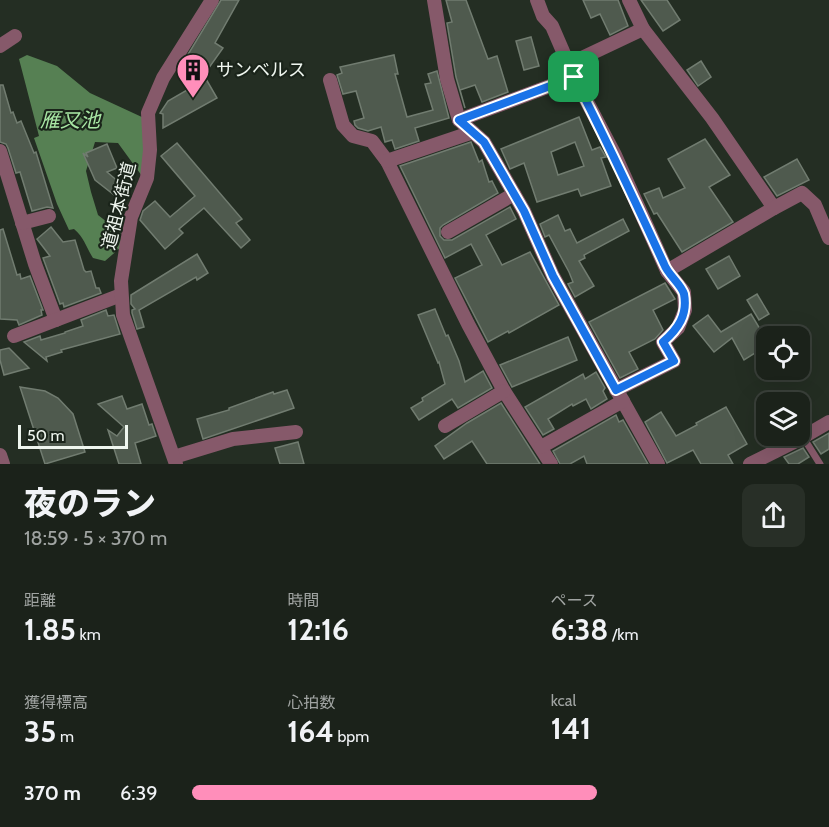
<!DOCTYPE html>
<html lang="ja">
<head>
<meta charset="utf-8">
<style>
  body { margin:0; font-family:Cabin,"Noto Sans JP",sans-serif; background:#282f27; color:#f1f3f6; height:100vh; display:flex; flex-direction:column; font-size:22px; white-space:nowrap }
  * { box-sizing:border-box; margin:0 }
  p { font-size:20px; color:#a0a4a2 }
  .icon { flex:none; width:33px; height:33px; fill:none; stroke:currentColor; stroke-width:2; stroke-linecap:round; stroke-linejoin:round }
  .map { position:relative; height:464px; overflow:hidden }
  .side { display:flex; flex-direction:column; background:#1b221a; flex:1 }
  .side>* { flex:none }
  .buttons { position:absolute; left:756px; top:326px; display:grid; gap:12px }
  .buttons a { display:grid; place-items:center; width:54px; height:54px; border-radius:12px; background:#1b221a; box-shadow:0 6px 24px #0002,0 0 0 2px #393f39; font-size:30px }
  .scale { position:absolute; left:18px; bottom:15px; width:110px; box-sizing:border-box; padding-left:6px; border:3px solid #eff6ef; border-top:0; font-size:16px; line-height:21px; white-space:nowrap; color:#eff6ef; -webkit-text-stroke:4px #1a241a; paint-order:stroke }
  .pin { position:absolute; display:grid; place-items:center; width:51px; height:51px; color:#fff; margin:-26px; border-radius:12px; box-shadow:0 3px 9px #0006 }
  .round { display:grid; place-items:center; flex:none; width:63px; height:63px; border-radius:12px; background:#282f27 }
  .summary { display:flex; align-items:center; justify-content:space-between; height:102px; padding:0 24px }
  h1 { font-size:33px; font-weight:800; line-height:45px }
  .stats { display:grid; grid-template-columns:repeat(3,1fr); gap:9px; height:102px; padding:6px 24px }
  .stats div { display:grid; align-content:center }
  .stats b { font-size:30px; font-weight:800 }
  .stats small { font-size:16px; font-weight:400 }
  .stats p { font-size:16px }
  ul { padding:0 24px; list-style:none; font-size:20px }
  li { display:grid; grid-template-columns:96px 72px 1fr; align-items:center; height:45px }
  li i { height:15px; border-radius:8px; background:#ff8eba }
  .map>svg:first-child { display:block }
</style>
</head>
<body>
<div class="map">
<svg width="829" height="464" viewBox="0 0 829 464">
  <rect width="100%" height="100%" fill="#242e23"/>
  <path fill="#568053" d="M27 55 57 66 90 93 144 118 145 155 142 176 118 143 95 142 86 171 91 192 98 215 121 233 120 248 105 261 93 258C86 247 84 237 74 229L69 230 57 204 34 138 39 136 19 59Z"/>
  <g fill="#4f5a4e" stroke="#717c70" stroke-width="1.5" fill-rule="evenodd">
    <polygon points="221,0 239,0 215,43 223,48 206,72 187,56"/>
    <polygon points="446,0 466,0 488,59 497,56 508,92 482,102 475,85 460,90 465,108 456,77 447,23 452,22"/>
    <polygon points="583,0 618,0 628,26 610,35 600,14 591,18"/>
    <polygon points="641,0 667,0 680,20 663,31"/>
    <polygon points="531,37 539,66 524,70 516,41"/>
    <polygon points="394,55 398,74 395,74 407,117 433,110 425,84 431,83 428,74 437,71 449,118 415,128 419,141 395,149 392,140 385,142 381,127 368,131 358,128 355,125 354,121 364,118 356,91 343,94 337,75 342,73 340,67"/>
    <polygon points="701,61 711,77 698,86 687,70"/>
    <polygon points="206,79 217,98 163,128 163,114 160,113 168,101"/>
    <polygon points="0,85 3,85 11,113 13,112 17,123 21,121 34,153 36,152 53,208 47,207 32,211 20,172 16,173 8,148 6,144 0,142"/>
    <path d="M579 117 592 150 600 147 606 157 601 158 611 186 581 196 578 189 537 202 524 163 510 169 501 149ZM575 142 584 166 558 175 551 152Z"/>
    <polygon points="705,139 730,175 709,187 733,222 682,252 657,213 654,214 644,194 659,188 663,198 685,188 668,159"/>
    <polygon points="471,142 479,162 482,160 489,182 492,181 498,193 443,225 440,228 440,236 444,240 452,240 510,207 516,219 486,235 502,265 530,252 559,305 509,333 508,331 488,342 455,278 482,265 471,244 445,258 400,166"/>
    <polygon points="177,143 242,219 236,223 250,240 241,248 204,208 179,229 183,233 165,249 140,220 143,211 155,201 170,217 195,196 161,156"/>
    <polygon points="107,144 117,168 107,172 126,188 118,198 95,180 83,153 88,157 86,153"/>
    <polygon points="797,159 809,180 777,196 764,177"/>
    <polygon points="558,215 565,231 570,229 577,243 623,219 629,231 584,255 585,258 579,261 594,286 575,297 568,284 573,282 569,272 549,235 545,237 540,224"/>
    <polygon points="51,227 63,242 75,240 84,270 86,272 91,271 96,288 99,288 101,293 64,307 63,303 60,304 43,258 50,256 37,239"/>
    <polygon points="3,229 17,275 20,274 21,279 30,276 43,310 41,310 42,315 19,325 17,320 0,319 0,230"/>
    <polygon points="197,254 208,273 197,280 196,277 139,310 144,327 137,329 132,313 132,310 135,309 131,304 131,295"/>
    <polygon points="729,256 740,276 718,289 706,269"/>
    <polygon points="665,283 675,299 653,310 663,330 655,339 629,352 638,369 620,378 589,322"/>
    <polygon points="757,294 769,314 759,320 747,300"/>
    <polygon points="435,309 446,336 448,335 459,361 465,382 483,371 492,388 458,408 452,399 419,420 411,408 423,401 422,398 445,384 439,362 438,363 418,315"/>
    <polygon points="106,310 108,316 114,315 120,334 61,350 62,352 46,357 47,361 24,342 40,336 41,340 65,333 65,332 83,326 81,320"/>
    <polygon points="751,314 766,339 766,346 744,360 732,338 714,352 693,326 708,315 721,332"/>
    <polygon points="568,337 577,360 512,387 500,365"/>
    <polygon points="9,348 29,368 4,375 0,360 0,350"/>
    <polygon points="596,372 605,388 603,391 607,399 591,409 586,399 573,406 572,404 548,419 554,429 543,435 525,407 583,374 585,379"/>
    <polygon points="20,387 45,391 58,398 73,414 85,452 45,464"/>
    <polygon points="287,390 294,408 203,439 197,419 229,410 229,408 273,392 274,394"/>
    <polygon points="122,396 127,409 142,404 149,425 152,424 156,436 135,443 141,464 119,464 108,430 117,436 124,427 98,404"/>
    <polygon points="501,403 540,464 487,464 472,441 444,459 435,446 467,423"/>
    <polygon points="726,407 747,444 728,455 733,464 701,464 693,450 667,463 645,422 661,412 676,436 697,425 696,423"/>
    <polygon points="616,415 619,422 623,420 648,464 587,464 584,456 570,464 560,464 553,451"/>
    <polygon points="829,433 829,449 821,454 813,442"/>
    <polygon points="298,442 304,464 280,464 275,448"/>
    <polygon points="803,448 809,457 798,464 789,464 784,457"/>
  </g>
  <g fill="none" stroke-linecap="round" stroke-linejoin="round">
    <polyline stroke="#86596a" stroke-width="7" points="803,437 820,464"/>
    <g stroke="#86596a" stroke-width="14">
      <polyline points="434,0 447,79 459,120 484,142 524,211 553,276 658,464"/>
      <polyline points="537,0 543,16 552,26 574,77 615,155 667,271 774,208 712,118 643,29"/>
      <polyline points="0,46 15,36"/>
      <polyline points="569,64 643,29 629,0"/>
      <polyline points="330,80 343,125 353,136 372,141 387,161 468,324 504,391 551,464"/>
      <polyline points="459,120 574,77"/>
      <polyline points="0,151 35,264 56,320"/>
      <polyline points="387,161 473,132"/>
      <polyline points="774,208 802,193 815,205 829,238"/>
      <polyline points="22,223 49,216"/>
      <polyline points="448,232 514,194"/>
      <polyline points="14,336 121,295"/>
      <polyline points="616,390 674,361 663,342 678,328 685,310 684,292 667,271"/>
      <polyline points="445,426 504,391"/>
      <polyline points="541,447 623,401"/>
      <polyline points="0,455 3,464"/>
      <polyline points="174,457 233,439 296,432"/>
      <polyline points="176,464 123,315 121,281 131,217 147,178 150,150 148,113 163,78 212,0"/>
      <polyline points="750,464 798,440 829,422"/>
    </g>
  </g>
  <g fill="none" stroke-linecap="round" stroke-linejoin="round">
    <g stroke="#fff" stroke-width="12">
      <path id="route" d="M574 77C606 139 635 201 664 264 668 275 681 284 684 294 688 315 678 329 663 342L674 361 616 390 553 276 524 211 484 142 459 120Z"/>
    </g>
    <use href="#route" stroke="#1a73e8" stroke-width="8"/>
  </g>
  <defs>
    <g id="building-pin" transform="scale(1.725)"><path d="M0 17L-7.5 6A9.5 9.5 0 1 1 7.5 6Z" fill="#ff8eba" stroke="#1a241a"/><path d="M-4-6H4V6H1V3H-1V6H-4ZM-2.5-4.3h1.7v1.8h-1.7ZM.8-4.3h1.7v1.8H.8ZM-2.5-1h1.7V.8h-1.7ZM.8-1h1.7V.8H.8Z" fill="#111"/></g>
  </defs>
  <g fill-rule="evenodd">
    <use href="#building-pin" x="193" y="70"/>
  </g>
  <g text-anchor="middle" stroke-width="4.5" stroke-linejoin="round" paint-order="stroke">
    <g font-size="18" fill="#eff6ef" stroke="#1a241a" text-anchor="start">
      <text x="216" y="76">サンベルス</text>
    </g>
    <g font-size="18" fill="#eff6ef" stroke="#1a241a">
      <text transform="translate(119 206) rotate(-76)" y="6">道祖本街道</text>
    </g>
    <g font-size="20" font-style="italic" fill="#a8e7a4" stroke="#1a241a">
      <text x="70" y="127">雁又池</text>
    </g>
  </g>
</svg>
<div class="buttons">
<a><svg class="icon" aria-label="locate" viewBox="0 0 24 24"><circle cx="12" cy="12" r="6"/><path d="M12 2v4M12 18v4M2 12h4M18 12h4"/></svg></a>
<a><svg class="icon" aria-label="layers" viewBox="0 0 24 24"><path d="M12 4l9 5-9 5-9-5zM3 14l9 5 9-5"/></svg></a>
</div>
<div class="scale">50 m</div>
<div class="pin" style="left:574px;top:77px;background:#1e9e55"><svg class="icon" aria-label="arrive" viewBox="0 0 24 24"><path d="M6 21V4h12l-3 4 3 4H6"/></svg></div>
</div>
<section class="side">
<div class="summary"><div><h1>夜のラン</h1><p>18:59 · 5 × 370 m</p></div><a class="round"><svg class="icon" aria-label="share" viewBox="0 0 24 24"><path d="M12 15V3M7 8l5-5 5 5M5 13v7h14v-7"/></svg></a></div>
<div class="stats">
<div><p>距離</p><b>1.85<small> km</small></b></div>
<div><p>時間</p><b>12:16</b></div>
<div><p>ペース</p><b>6:38<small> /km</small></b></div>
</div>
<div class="stats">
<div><p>獲得標高</p><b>35<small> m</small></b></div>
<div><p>心拍数</p><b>164<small> bpm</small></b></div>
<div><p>kcal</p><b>141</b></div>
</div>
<ul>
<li><b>370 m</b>6:39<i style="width:66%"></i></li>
</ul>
</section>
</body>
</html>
